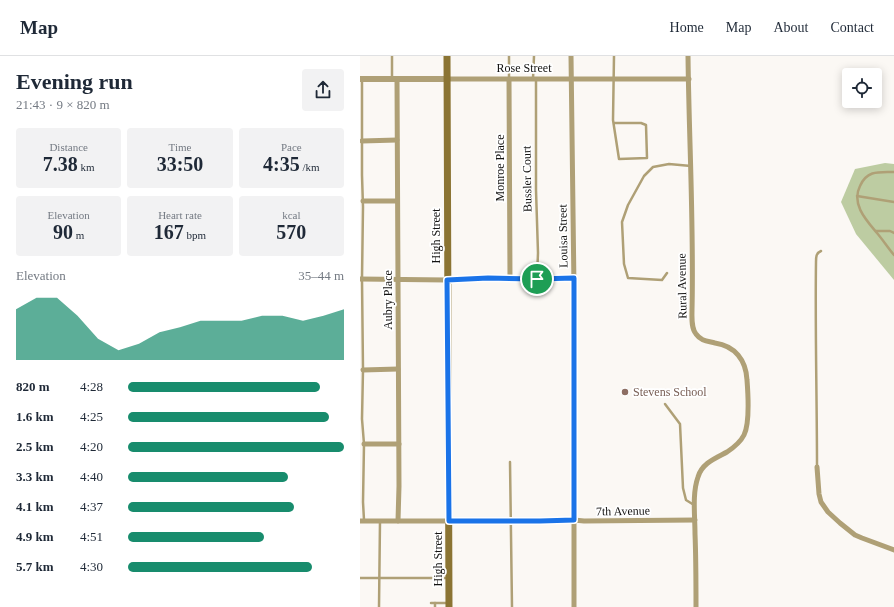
<!DOCTYPE html>
<html lang="en">
<head>
<meta charset="utf-8">
<style>
  body { margin:0; font-family:Georgia,serif; background:#f2f2f3; color:#1f2937; height:100vh; display:flex; flex-direction:column; font-size:15px; white-space:nowrap }
  * { box-sizing:border-box; margin:0 }
  p { font-size:13px; color:#747a83 }
  .icon { flex:none; width:22px; height:22px; fill:none; stroke:currentColor; stroke-width:2; stroke-linecap:round; stroke-linejoin:round }
  .map { position:relative; flex:1; overflow:hidden }
  .panel { display:flex; flex-direction:column; background:#fff; width:360px }
  .panel>* { flex:none }
  .controls { position:absolute; left:482px; top:12px; display:grid; gap:8px }
  .controls a { display:grid; place-items:center; width:40px; height:40px; border-radius:4px; background:#fff; box-shadow:0 2px 10px #0003; font-size:20px }
  .pin { position:absolute; display:grid; place-items:center; width:34px; height:34px; color:#fff; margin:-17px; border:2px solid #fff; border-radius:50%; box-shadow:0 1px 4px #0007 }
  .round { display:grid; place-items:center; flex:none; width:42px; height:42px; border-radius:4px; background:#f2f2f3 }
  .headline { display:flex; align-items:center; justify-content:space-between; height:68px; padding:0 16px }
  h1 { font-size:22px; font-weight:700; line-height:30px }
  .stats { display:grid; grid-template-columns:repeat(3,1fr); gap:6px; height:68px; padding:4px 16px }
  .stats div { display:grid; align-content:center; border-radius:4px; background:#f2f2f3; text-align:center }
  .stats b { font-size:20px; font-weight:700 }
  .stats small { font-size:11px; font-weight:400 }
  .stats p { font-size:11px }
  .chart { height:112px; padding:8px 16px }
  .chart p { display:flex; justify-content:space-between }
  .chart svg { width:100%; height:72px; margin-top:4px; fill:#188c6d; opacity:.7 }
  ul { padding:0 16px; list-style:none; font-size:13px }
  li { display:grid; grid-template-columns:64px 48px 1fr; align-items:center; height:30px }
  li i { height:10px; border-radius:5px; background:#188c6d }
  header { display:flex; align-items:center; gap:24px; box-sizing:border-box; height:56px; padding:0 20px; background:#fff; border-bottom:1px solid #e0e1e3 }
  header strong { font-size:19px }
  nav { display:flex; gap:22px; margin-inline-start:auto; font-size:14px }
  main { display:flex; flex:1; min-height:0 }
  .map>svg:first-child { display:block }
</style>
</head>
<body>
<header>
<strong>Map</strong>
<nav><a>Home</a><a>Map</a><a>About</a><a>Contact</a></nav>
</header>
<main>
<section class="panel">
<div class="headline"><div><h1>Evening run</h1><p>21:43 · 9 × 820 m</p></div><a class="round"><svg class="icon" aria-label="share" viewBox="0 0 24 24"><path d="M12 15V3M7 8l5-5 5 5M5 13v7h14v-7"/></svg></a></div>
<div class="stats">
<div><p>Distance</p><b>7.38<small> km</small></b></div>
<div><p>Time</p><b>33:50</b></div>
<div><p>Pace</p><b>4:35<small> /km</small></b></div>
</div>
<div class="stats">
<div><p>Elevation</p><b>90<small> m</small></b></div>
<div><p>Heart rate</p><b>167<small> bpm</small></b></div>
<div><p>kcal</p><b>570</b></div>
</div>
<div class="chart"><p><span>Elevation</span>35–44 m</p>
<svg viewBox="0 0 160 44" preserveAspectRatio="none"><path d="M0 44V13L10 6L20 6L30 17L40 31L50 38L60 34L70 27L80 24L90 20L100 20L110 20L120 17L130 17L140 20L150 17L160 13V44z"/></svg>
</div>
<ul>
<li><b>820 m</b>4:28<i style="width:89%"></i></li>
<li><b>1.6 km</b>4:25<i style="width:93%"></i></li>
<li><b>2.5 km</b>4:20<i style="width:100%"></i></li>
<li><b>3.3 km</b>4:40<i style="width:74%"></i></li>
<li><b>4.1 km</b>4:37<i style="width:77%"></i></li>
<li><b>4.9 km</b>4:51<i style="width:63%"></i></li>
<li><b>5.7 km</b>4:30<i style="width:85%"></i></li>
</ul>
</section>
<div class="map">
<svg width="534" height="551" viewBox="0 0 534 551">
  <rect width="100%" height="100%" fill="#fbf8f4"/>
  <polygon fill="#bdcca2" points="525,107 534,108 534,224 496,178 481,146 495,113"/>
  <g fill="none" stroke-linecap="round" stroke-linejoin="round">
    <g stroke="#afa076" stroke-width="2.5">
      <polyline points="32,0 32,23"/>
      <polyline points="149,0 149,23"/>
      <polyline points="254,0 253,64 259,103 287,102 286,69 281,67 254,67"/>
      <polyline points="2,23 2,119 3,151 2,223 3,314 2,363 4,388 3,446 4,464"/>
      <polyline points="173,23 174,0"/>
      <polyline points="176,23 176,134 178,197 177,222"/>
      <path d="M534 116C519 116 507 114 500 130 491 148 506 164 517 177 523 184 528 192 534 199"/>
      <polyline points="497,140 534,146"/>
      <polyline points="516,175 530,175 534,177"/>
      <polyline points="307,217 302,224 268,222 264,208 262,166 268,149 284,120 293,111 309,108 331,110"/>
      <polyline points="305,348 320,368 323,432 326,444 334,449"/>
      <polyline points="150,406 152,551"/>
      <path d="M457 411C457 343 455 275 456 206 456 201 456 197 461 195"/>
      <polyline points="0,522 88,522"/>
      <polyline points="71,547 89,547"/>
      <polyline points="19,551 20,465"/>
      <polyline points="75,551 75,547"/>
    </g>
    <g stroke="#afa076" stroke-width="5">
      <polyline points="211,0 214,232 214,551"/>
      <path d="M328 0C329 85 334 170 332 254 332 262 331 272 336 278 341 285 347 285 355 287 375 290 386 304 387 324 388 337 390 367 384 379 381 385 373 392 367 396 356 402 342 407 338 421 332 438 335 459 335 478 336 502 336 527 336 551"/>
      <polyline points="37,23 39,430 38,465"/>
      <polyline points="87,23 329,23"/>
      <polyline points="149,23 150,223"/>
      <polyline points="2,85 37,84"/>
      <polyline points="3,145 37,145"/>
      <polyline points="0,223 87,224 128,222 193,223 214,222"/>
      <polyline points="3,314 38,313"/>
      <polyline points="4,388 39,388"/>
      <polyline points="457,411 459,438 461,446 468,456 480,467 495,479 502,482 534,494"/>
      <polyline points="0,465 180,465 214,464 224,465 335,464"/>
    </g>
    <polyline stroke="#afa076" stroke-width="6" points="0,23 87,23"/>
    <polyline stroke="#8b7433" stroke-width="7" points="87,0 89,551"/>
  </g>
  <g fill="none" stroke-linecap="round" stroke-linejoin="round">
    <g stroke="#fff" stroke-width="8">
      <polygon id="route" points="128,222 177,223 214,222 214,464 180,465 89,465 87,224"/>
    </g>
    <use href="#route" stroke="#1a73e8" stroke-width="5"/>
  </g>
  <circle fill="#8d6e63" stroke="#fff" stroke-width="1.5" cx="265" cy="336" r="4"/>
  <g text-anchor="middle" stroke-width="3.5" stroke-linejoin="round" paint-order="stroke">
    <g font-size="12" fill="#131211" stroke="#fff">
      <text x="164" y="16">Rose Street</text>
      <text transform="translate(140 112) rotate(-90)" y="4">Monroe Place</text>
      <text transform="translate(167 123) rotate(-91)" y="4">Bussler Court</text>
      <text transform="translate(76 180) rotate(-90)" y="4">High Street</text>
      <text transform="translate(203 180) rotate(-91)" y="4">Louisa Street</text>
      <text transform="translate(322 230) rotate(-91)" y="4">Rural Avenue</text>
      <text transform="translate(28 244) rotate(-90)" y="4">Aubry Place</text>
      <text transform="translate(263 455) rotate(-1)" y="4">7th Avenue</text>
      <text transform="translate(78 503) rotate(-90)" y="4">High Street</text>
    </g>
    <g font-size="12" fill="#785e54" stroke="#fff" text-anchor="start">
      <text x="273" y="340">Stevens School</text>
    </g>
  </g>
</svg>
<div class="controls">
<a><svg class="icon" aria-label="locate" viewBox="0 0 24 24"><circle cx="12" cy="12" r="6"/><path d="M12 2v4M12 18v4M2 12h4M18 12h4"/></svg></a>
</div>
<div class="pin" style="left:177px;top:223px;background:#1e9e55"><svg class="icon" aria-label="arrive" viewBox="0 0 24 24"><path d="M6 21V4h12l-3 4 3 4H6"/></svg></div>
</div>
</main>
</body>
</html>
